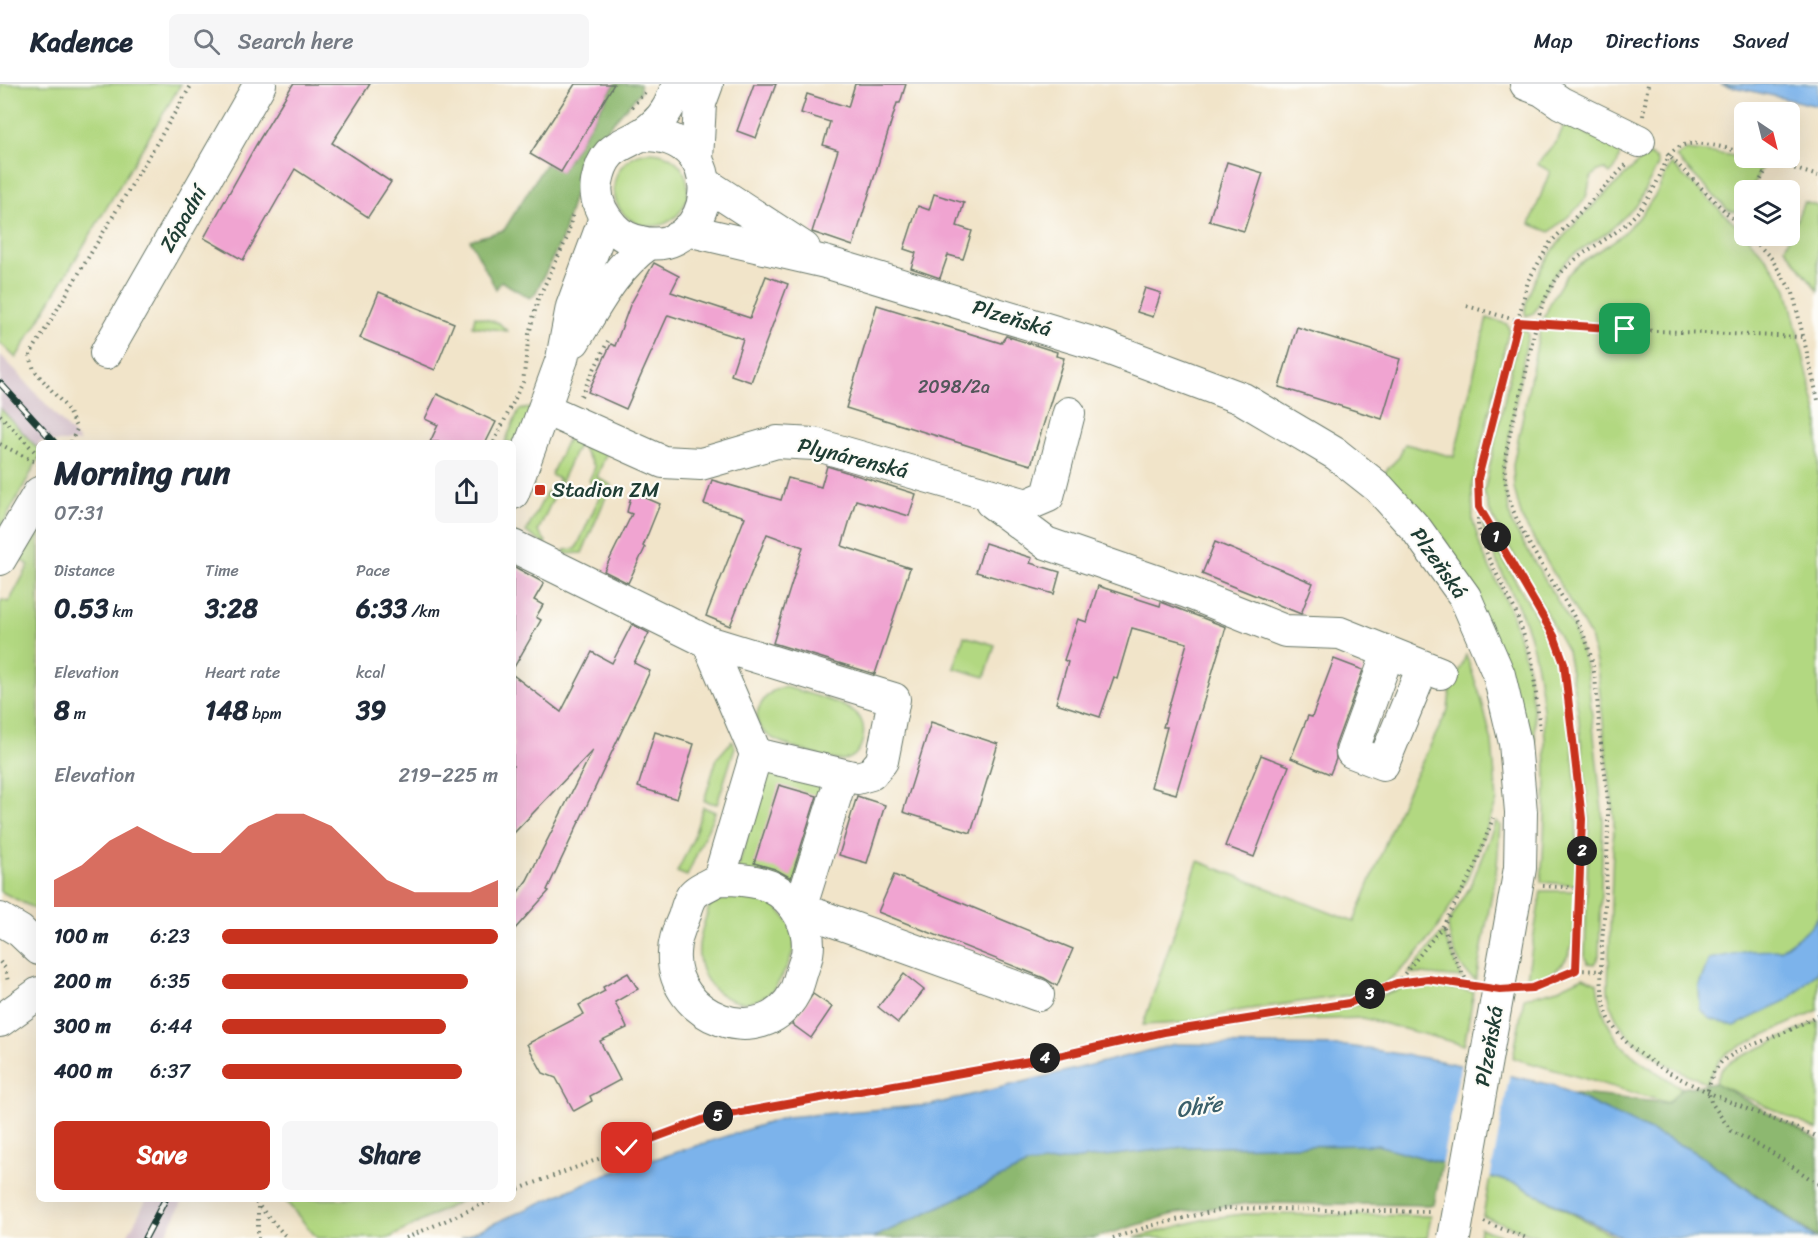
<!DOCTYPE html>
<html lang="en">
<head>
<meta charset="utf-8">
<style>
  body { margin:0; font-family:Sriracha,sans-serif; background:#f6f6f7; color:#1f2937; height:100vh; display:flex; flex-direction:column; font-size:22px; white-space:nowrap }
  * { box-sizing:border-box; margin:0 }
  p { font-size:20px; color:#747a83 }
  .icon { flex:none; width:33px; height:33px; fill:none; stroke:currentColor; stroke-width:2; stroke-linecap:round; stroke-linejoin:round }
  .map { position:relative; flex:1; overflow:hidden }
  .drawer { position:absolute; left:36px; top:356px; width:480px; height:762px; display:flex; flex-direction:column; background:#fff; border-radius:9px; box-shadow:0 6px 24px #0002 }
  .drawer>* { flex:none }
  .needle { width:39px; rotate:145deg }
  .tools { position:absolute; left:1734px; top:18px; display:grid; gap:12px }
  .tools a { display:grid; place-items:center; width:66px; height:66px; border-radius:9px; background:#fff; box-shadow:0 6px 24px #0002; font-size:30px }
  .pin { position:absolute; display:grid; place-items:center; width:51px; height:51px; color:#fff; margin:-26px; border-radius:12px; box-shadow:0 3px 9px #0006 }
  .km { position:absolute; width:30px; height:30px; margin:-15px; border-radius:50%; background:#222; color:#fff; font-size:16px; line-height:30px; text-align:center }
  .round { display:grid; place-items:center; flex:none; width:63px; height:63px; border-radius:9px; background:#f6f6f7 }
  .head { display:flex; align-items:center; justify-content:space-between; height:102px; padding:0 18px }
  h1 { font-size:33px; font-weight:700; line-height:45px }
  .stats { display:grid; grid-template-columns:repeat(3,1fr); gap:9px; height:102px; padding:6px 18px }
  .stats div { display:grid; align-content:center }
  .stats b { font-size:26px; font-weight:700 }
  .stats small { font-size:16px; font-weight:400 }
  .stats p { font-size:16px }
  .chart { height:168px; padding:12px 18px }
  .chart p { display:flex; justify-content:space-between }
  .chart svg { width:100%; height:108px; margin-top:6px; fill:#c8321e; opacity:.7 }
  .action { display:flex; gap:12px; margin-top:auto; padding:12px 18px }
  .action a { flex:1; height:69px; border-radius:9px; background:#c8321e; color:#fff; font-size:24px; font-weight:700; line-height:69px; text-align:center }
  .action a+a { background:#f6f6f7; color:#1f2937 }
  ul { padding:0 18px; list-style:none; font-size:20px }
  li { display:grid; grid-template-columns:96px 72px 1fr; align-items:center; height:45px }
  li i { height:15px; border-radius:8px; background:#c8321e }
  header { display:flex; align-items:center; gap:36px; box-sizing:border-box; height:84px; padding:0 30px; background:#fff; border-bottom:2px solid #e0e1e3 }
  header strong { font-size:28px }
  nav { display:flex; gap:33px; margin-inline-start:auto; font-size:21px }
  .search { width:420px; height:54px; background:#f6f6f7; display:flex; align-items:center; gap:15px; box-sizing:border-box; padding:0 21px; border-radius:9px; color:#747a83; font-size:22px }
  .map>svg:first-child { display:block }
</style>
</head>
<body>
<header>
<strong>Kadence</strong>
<div class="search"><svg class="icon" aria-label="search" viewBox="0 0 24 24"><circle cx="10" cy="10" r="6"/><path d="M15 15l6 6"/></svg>Search here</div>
<nav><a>Map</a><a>Directions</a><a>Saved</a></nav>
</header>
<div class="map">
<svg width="1818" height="1154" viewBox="0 0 1818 1154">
  <rect width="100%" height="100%" fill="#fdfcf7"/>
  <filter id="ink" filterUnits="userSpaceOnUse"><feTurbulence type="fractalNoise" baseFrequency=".0167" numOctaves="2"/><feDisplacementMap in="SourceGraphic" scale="12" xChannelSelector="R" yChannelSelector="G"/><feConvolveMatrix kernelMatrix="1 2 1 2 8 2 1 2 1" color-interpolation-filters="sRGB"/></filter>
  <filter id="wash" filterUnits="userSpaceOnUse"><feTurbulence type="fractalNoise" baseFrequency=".008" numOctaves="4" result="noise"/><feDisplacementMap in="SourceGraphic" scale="24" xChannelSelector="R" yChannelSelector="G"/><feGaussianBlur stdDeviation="1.35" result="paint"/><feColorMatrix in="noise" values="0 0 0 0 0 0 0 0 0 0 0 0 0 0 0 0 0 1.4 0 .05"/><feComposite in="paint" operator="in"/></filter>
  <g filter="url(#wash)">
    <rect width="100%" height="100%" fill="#f1e4c9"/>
    <g fill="#d1bdc8">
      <polygon points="0,270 18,289 80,358 39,358 39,366 0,324"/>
      <polygon points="147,1115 184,1115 164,1154 126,1154"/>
    </g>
    <g fill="#b2d881" stroke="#688a5a" stroke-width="1.5">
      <polygon points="0,0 181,0 16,274 0,259"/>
      <path d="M1565 38 1599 56 1605 50 1618 59C1621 71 1620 81 1610 90L1604 85C1585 90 1592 102 1585 115 1580 124 1559 140 1550 148L1530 140 1550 87 1537 80 1558 55Z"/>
      <polygon points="1686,66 1729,71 1763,81 1751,106 1744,106 1742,124 1734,128 1728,126 1676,73"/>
      <circle cx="651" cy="105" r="37"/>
      <path d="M1649 71 1656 75 1658 81 1637 121 1607 149 1571 172 1551 195 1534 229 1526 232C1523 225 1527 217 1529 210 1550 153 1602 115 1644 73Z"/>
      <path d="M1671 80C1708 116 1763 160 1787 205L1818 333V833L1811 843 1780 866 1709 875 1699 901 1700 925 1789 915 1818 887V926L1728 968 1719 977 1706 999C1665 980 1612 957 1608 905L1614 735 1597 583 1590 552 1522 435 1514 404 1513 381 1541 241 1552 215 1566 192 1580 179 1618 154 1640 132 1656 110Z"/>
      <polygon points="1804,118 1818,122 1818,207 1785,164"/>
      <polygon points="475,232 499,239 507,247 473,242"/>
      <polygon points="1487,234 1507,240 1509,245 1472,401 1473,437 1481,465 1511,528 1527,581 1535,638 1535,715 1472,501 1444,456 1382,391 1398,374 1405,360 1454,373"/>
      <polygon points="1520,245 1527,247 1528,251 1502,392 1512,440 1573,543 1587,586 1603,736 1599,872 1594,880 1588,879 1585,874 1589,733 1578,627 1567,567 1490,428 1484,408"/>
      <polygon points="535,323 513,370 513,358 505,358 519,326"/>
      <polygon points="0,324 39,366 39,374 0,445"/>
      <polygon points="571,354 607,368 597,393 611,401 582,469 565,470 564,466 576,465 603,405 589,397 595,383 579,359 538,447 546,458 544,460 526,448 547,408 552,409 559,395 551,391 567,356"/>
      <polygon points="39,439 39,827 0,807 0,520 2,516 9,518 29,481 20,475"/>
      <path d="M1482 439 1551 558C1577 634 1577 721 1577 801L1541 798C1547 722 1551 627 1530 553 1518 513 1493 479 1482 439Z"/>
      <polygon points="964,552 995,561 985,593 954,584"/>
      <polygon points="1466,571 1481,614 1492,658 1497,717 1467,795 1436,846 1413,875 1383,901 1363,909 1242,926 1181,939 1143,941 1198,777 1354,838 1401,720 1448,626 1450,608"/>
      <path d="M786 603C804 609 846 618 858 632 869 643 863 670 848 675 838 678 826 674 817 671 795 663 738 652 763 617 768 609 776 604 786 603Z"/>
      <polygon points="732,657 735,663 717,720 704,717 717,674"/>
      <polygon points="765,686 827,702 797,802 738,785"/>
      <polygon points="703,723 715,728 687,792 677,788 693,755"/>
      <path d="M1496 737 1500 741 1497 782 1476 896C1459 888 1449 858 1448 840L1471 801Z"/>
      <path d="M731 806C742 809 762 811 770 818 777 823 790 838 794 846 800 862 780 902 767 911 736 932 701 904 699 872 697 857 705 837 709 823Z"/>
      <path d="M1541 807H1576C1574 853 1580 886 1526 900Z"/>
      <polygon points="1443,849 1462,894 1409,889 1441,850"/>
      <path d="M1583 893 1597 899C1605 961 1633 973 1682 1004L1669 1019 1513 974 1524 914 1558 905Z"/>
      <polygon points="1431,901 1474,908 1464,961 1363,934 1262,937 1355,921 1402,904"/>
      <polygon points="1818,937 1818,1046 1715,999 1721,986 1730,978"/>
      <polygon points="1490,1093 1517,1100 1617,1154 1541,1154 1483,1132"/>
      <polygon points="284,1115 464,1115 389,1154 317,1154"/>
      <polygon points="1243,1130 1431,1132 1427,1154 1135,1154 1205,1135"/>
      <polygon points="1480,1144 1508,1154 1479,1154"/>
    </g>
    <g fill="#8db86f" stroke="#567a52" stroke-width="1.5">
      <polygon points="615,0 640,0 640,8 585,70 562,155 535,210 530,214 501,197 496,205 470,156 504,146 546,79 561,88"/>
      <polygon points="1715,999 1818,1056 1818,1154 1695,1068 1570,1009 1668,1019 1682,1004"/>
      <polygon points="1377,1061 1442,1079 1434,1121 1249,1119 1177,1129 1094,1154 873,1154 1027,1081 1184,1063"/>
    </g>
    <g fill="#7bb3eb" stroke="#4d7890" stroke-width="1.5">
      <polygon points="1720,0 1818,0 1818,22"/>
      <polygon points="1818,833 1818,887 1789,915 1735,942 1711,935 1700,925 1699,901 1709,875 1749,867 1780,866 1811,843"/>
      <polygon points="1175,960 1348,962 1431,975 1553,1001 1695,1068 1815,1154 1623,1154 1517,1100 1377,1061 1184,1063 1027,1081 873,1154 461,1154 599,1093 786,1033 931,1021"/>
    </g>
    <polygon fill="#f1e4c9" points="1461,978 1510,989 1490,1096 1441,1082"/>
    <g id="blocks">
      <g fill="#f0a4d1">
        <polygon points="293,0 370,0 332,59 391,98 368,133 295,85 243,176 204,154 256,61"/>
        <polygon points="575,0 614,0 561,88 530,70"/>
        <polygon points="754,0 776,0 756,54 737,47"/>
        <polygon points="855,0 906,0 900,19 897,19 853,162 812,148 838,66 823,61 830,38 801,29 807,10 848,23"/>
        <polygon points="1227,78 1263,89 1244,147 1209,137"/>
        <polygon points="934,110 964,119 957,142 972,147 963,175 948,171 940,194 911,184 916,169 904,165 918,122 929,126"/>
        <polygon points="654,179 679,192 671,208 750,234 766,192 788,200 751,298 731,291 743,255 668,231 626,325 588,308 611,260 615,262 630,221"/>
        <polygon points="1145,204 1161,209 1153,233 1137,228"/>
        <polygon points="379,208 454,239 435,286 360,254"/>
        <polygon points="877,221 1001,259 1006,252 1057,268 1056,272 1064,274 1031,381 846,324"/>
        <polygon points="1297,243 1400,275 1382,335 1279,303"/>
        <polygon points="437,310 496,338 486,358 430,358 438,341 425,335"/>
        <polygon points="827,382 916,410 909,432 856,416 842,462 910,484 875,590 773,559 803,463 767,450 730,542 706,532 745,433 704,420 712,396 781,416 788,394 821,403"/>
        <polygon points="632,408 660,420 643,462 645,464 628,499 604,487 632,430 627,428"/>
        <polygon points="1215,458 1313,499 1301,530 1202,490"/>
        <polygon points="985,459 1032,474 1030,479 1060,488 1054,510 976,488"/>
        <polygon points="513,482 544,499 534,516 543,521 536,533 541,536 513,585"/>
        <polygon points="1098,502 1160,522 1161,518 1226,543 1176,710 1151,703 1167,643 1163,643 1187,559 1132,544 1117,595 1114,593 1100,633 1056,619 1068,578 1064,576 1078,535 1087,538"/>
        <polygon points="632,540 649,549 634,579 650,587 547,806 549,807 513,847 513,815 527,796 593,666 513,750 513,591 561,628 592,568 612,579"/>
        <polygon points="1334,575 1363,586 1335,662 1336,675 1330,690 1291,674 1308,632 1312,633"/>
        <polygon points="931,638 998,660 971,749 903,728"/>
        <polygon points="655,648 694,660 677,715 638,703"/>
        <polygon points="1261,671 1289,682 1254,773 1225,762"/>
        <polygon points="779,701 817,712 791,794 775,785 754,779"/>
        <polygon points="857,712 885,721 867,779 839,771"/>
        <polygon points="894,791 1073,865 1057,902 1044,894 878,828"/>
        <polygon points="628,889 638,905 615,918 627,944 600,957 620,996 590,1012 592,1017 574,1027 556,994 543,989 527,960 584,930 579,921 605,907 603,903"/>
        <polygon points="904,890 924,906 898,939 878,923"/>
        <polygon points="813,910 832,923 811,954 792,940"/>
      </g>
    </g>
  </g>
  <g filter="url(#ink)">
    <use href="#blocks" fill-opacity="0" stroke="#687768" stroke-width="1.5"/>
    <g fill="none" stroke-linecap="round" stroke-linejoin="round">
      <g stroke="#687768" stroke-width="34">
        <g id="minor">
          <polyline points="1526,0 1542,6 1561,19 1639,57"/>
          <path d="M640 51C736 48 715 175 641 158 631 156 620 151 613 143 602 131 594 115 597 98 605 55 629 64 653 42 667 30 672 17 678 0"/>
          <polyline points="697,76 700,19 707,0"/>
          <polyline points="706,100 804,164"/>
          <polyline points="687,146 825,178 1102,262 1243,315 1336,370 1379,404 1417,446 1465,513 1499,591 1515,659 1521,728 1520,784 1506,864"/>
          <path d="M574 257C597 220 613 186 648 160"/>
          <polyline points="106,269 260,0"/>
          <polyline points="545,325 663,378 701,380 777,358 814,360 1027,421 1048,412 1069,329"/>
          <polyline points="513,409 562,275 572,223 605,134"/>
          <polyline points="991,418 1046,459 1187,508 1285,547 1340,549 1440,589"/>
          <polyline points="513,462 708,558 894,615 882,677 871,690 857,694 756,670 708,558"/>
          <polyline points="0,475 39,409"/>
          <polyline points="1388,569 1352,668 1383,680 1423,583"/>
          <path d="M719 795C735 795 754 796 769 802 797 815 815 848 805 878 801 888 799 899 795 908 763 970 670 933 674 869 674 857 679 844 684 833 686 827 688 818 692 812 697 805 711 800 719 795L756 670"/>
          <polyline points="795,823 1038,911"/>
          <polyline points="800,825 842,691"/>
          <polyline points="0,835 20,847 39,865"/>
          <polyline points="0,937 39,909"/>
        </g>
      </g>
      <g stroke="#687768" stroke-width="4" stroke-dasharray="1.5 4.5" stroke-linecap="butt">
        <polyline points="632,23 645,8"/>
        <polyline points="1643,32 1648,0"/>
        <path d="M1744 69C1646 40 1682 82 1633 133 1610 158 1574 168 1555 197 1536 225 1532 261 1525 293 1518 321 1507 352 1505 380 1500 436 1561 501 1584 552 1597 582 1597 619 1600 652 1603 677 1608 703 1608 728 1608 753 1607 779 1606 804 1605 843 1592 908 1613 942 1645 992 1763 1030 1818 1053"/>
        <polyline points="1667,70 1744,146"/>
        <polyline points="1760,74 1818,92"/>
        <polyline points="1755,106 1771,77"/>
        <polyline points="1738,139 1744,127"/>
        <polyline points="1750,152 1771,174 1793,209 1818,316"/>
        <polyline points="1467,222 1536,242 1803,253"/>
        <polyline points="581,312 608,257"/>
        <polyline points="0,331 39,372"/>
        <polyline points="71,358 77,345 66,323 34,286 30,271 192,0"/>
        <polyline points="494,358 523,298 529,250 538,215 567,154 573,129"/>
        <polyline points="0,360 39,380"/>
        <polyline points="1480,424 1554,552 1564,579 1582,735 1576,886 1602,887"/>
        <polyline points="1540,646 1532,575 1515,526 1488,473 1478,443 1478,394 1528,197 1550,159 1626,81"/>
        <polyline points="1543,802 1581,804"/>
        <polyline points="1444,843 1451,868 1469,901"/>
        <polyline points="0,878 5,884 8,898"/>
        <polyline points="1397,899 1443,842 1474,785 1493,734"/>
        <polyline points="1524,905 1550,899 1576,886"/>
        <polyline points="1818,931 1790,946 1740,966 1722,977 1713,989 1708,1006 1711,1018 1731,1047 1768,1066 1818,1100"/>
        <polyline points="513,1107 708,1034 1063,971 1164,948 1349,919 1397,899 1428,895 1475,902"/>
        <polyline points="252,1114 287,1154"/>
        <polyline points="258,1123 258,1154"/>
        <polyline points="1484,1138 1526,1154"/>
        <polyline points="406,1154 497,1114"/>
        <polyline points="1113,1154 1154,1141 1228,1124 1433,1128"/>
      </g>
      <use href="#minor" stroke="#fff" stroke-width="32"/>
      <g stroke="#1f3d34" stroke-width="7">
        <g id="rail">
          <polyline points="0,299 54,358"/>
          <polyline points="145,1154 166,1114"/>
        </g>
      </g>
      <use href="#rail" stroke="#fdfcf7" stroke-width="4.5" stroke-dasharray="14" stroke-linecap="butt"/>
      <g stroke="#687768" stroke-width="34" stroke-linecap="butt">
        <polyline id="minor-bridge" points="1454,1154 1506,864"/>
      </g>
      <use href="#minor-bridge" stroke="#fff" stroke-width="32"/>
    </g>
  </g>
  <g fill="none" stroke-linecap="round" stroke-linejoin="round" filter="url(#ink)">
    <g stroke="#fff" stroke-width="12">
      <polyline id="route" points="627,1064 708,1034 1063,971 1164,948 1349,919 1397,899 1428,895 1500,906 1532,904 1576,886 1582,735 1564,579 1554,552 1479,423 1478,394 1518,238 1625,245"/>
    </g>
    <use href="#route" stroke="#c8321e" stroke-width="8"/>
  </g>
  <rect fill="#c8321e" stroke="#fdfcf7" stroke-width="2" x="534" y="400" width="12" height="12" rx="3"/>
  <g text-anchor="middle" stroke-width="4.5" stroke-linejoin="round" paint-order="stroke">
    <g font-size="18" fill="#53575b">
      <text x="954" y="309">2098/2a</text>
    </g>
    <g font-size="21" fill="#1f3d34" stroke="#fdfcf7">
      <text transform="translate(183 135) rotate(-60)" y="7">Západní</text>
      <text transform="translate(1012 234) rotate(17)" y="7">Plzeňská</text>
      <text transform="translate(853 374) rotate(14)" y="7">Plynárenská</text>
      <text transform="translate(1439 479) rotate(55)" y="7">Plzeňská</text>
      <text transform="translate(1489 962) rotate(-80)" y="7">Plzeňská</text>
    </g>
    <g font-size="21" fill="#1f3d34" stroke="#fdfcf7" text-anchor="start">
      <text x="552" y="413">Stadion ZM</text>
    </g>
    <g font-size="22" font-style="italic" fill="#3b606b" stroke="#fdfcf7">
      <text transform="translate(1199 1022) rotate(-8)" y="8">Ohře</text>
    </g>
  </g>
</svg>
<div class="tools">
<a><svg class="needle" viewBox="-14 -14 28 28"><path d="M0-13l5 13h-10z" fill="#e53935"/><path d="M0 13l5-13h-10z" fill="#747a83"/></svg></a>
<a><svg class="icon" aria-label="layers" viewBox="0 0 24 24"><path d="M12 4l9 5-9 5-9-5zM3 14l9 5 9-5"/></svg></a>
</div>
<div class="pin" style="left:1625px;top:245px;background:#1e9e55"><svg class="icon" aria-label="arrive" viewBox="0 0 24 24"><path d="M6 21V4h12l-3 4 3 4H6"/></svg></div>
<div class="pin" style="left:627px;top:1064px;background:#d93025"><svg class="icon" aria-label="check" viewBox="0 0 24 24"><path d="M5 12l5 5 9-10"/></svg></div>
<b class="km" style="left:1496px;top:453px">1</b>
<b class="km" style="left:1582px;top:767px">2</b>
<b class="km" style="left:1370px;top:910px">3</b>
<b class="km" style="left:1045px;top:974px">4</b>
<b class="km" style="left:718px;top:1032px">5</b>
<section class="drawer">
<div class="head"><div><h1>Morning run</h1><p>07:31</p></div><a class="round"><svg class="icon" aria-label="share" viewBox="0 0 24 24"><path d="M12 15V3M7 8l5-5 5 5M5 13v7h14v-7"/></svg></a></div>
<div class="stats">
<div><p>Distance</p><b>0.53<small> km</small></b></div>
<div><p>Time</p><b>3:28</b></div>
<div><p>Pace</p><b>6:33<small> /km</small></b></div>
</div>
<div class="stats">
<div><p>Elevation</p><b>8<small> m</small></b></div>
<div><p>Heart rate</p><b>148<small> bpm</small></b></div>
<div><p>kcal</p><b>39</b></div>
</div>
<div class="chart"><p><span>Elevation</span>219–225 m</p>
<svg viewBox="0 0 160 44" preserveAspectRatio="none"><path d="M0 44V33L10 27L20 17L30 11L40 17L50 22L60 22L70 11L80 6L90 6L100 11L110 22L120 33L130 38L140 38L150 38L160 33V44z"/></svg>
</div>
<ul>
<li><b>100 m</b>6:23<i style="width:100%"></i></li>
<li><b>200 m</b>6:35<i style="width:89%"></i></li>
<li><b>300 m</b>6:44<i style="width:81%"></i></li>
<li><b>400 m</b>6:37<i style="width:87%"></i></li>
</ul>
<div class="action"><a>Save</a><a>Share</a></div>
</section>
</div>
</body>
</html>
